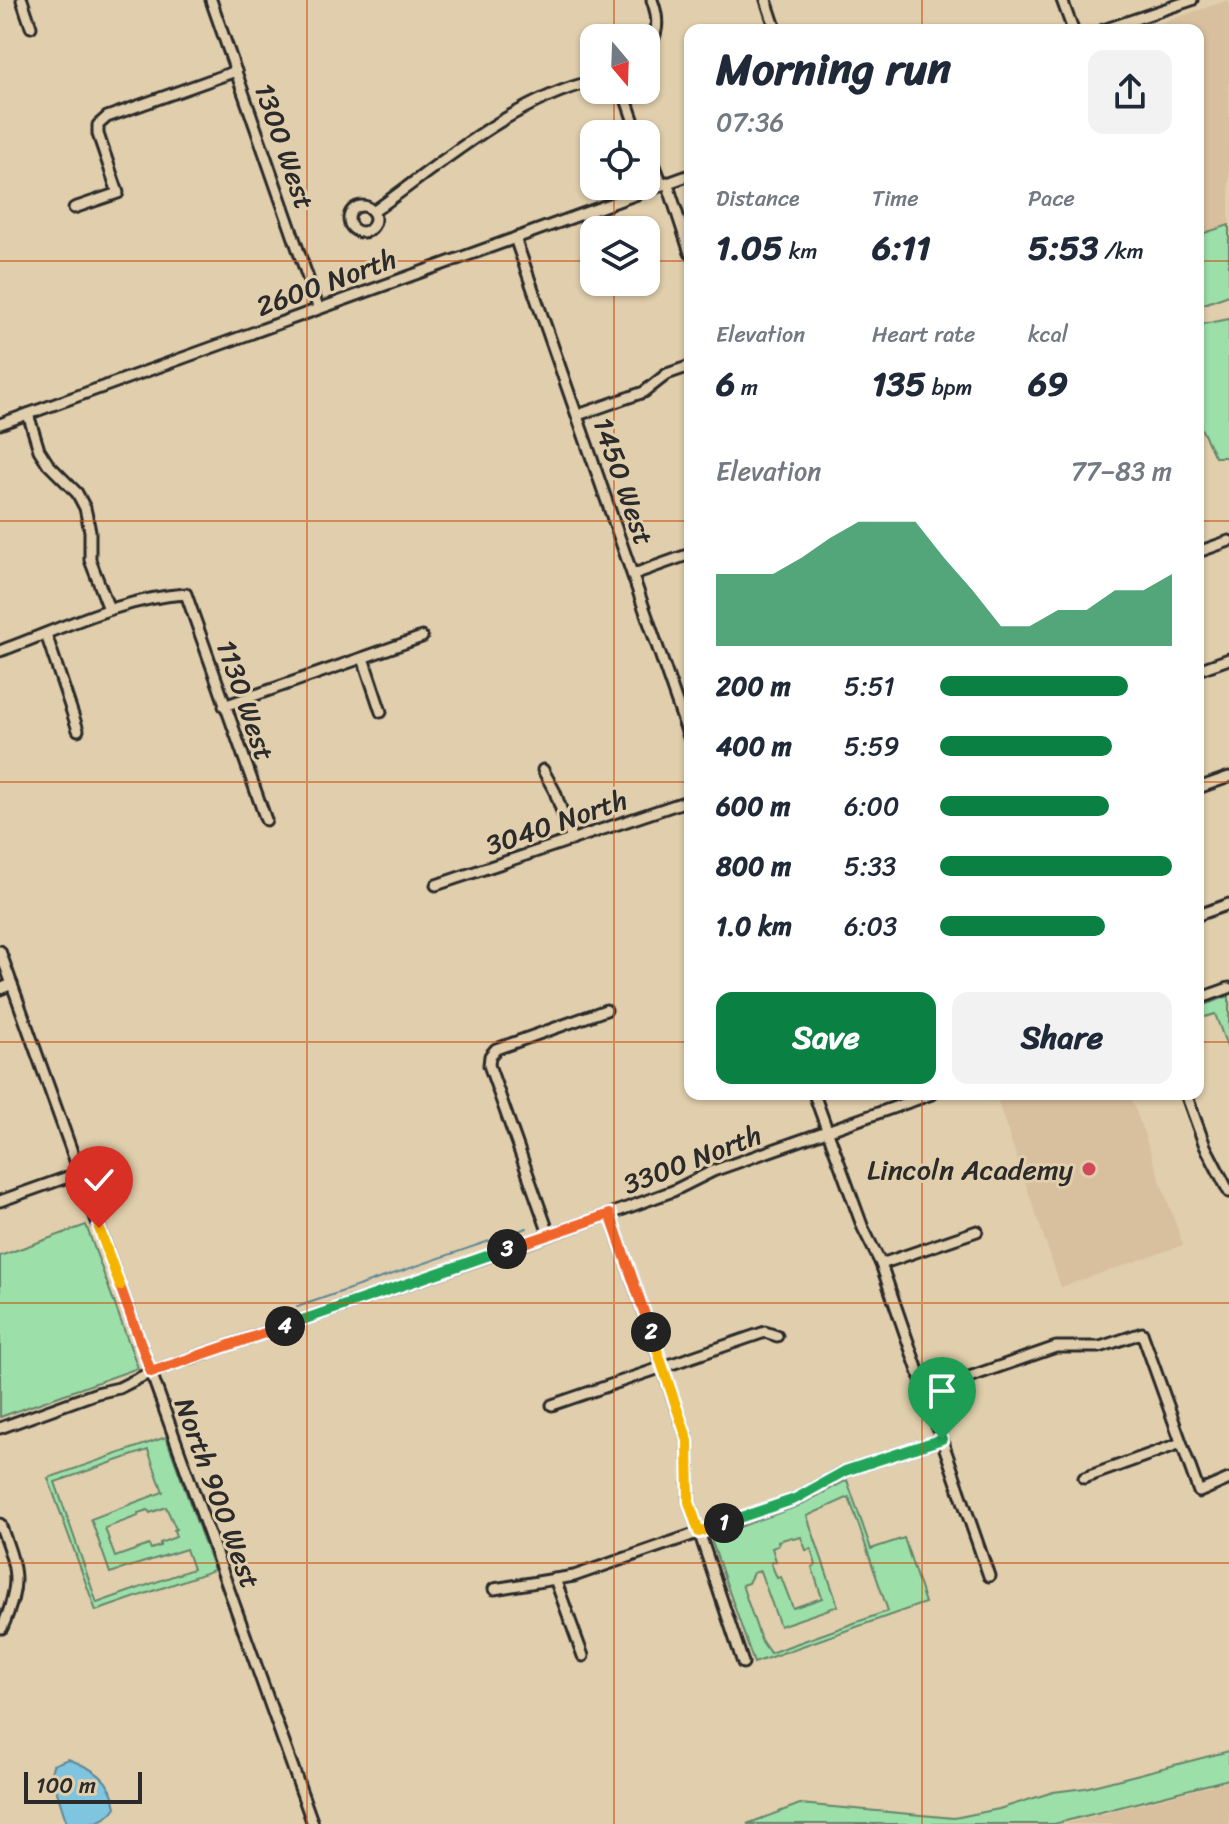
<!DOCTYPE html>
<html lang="en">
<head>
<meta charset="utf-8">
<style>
  body { margin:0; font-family:Sriracha,sans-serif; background:#f2f2f3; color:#1f2937; height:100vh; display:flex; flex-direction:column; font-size:30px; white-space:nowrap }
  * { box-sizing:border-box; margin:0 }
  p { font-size:26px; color:#747a83 }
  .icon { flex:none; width:44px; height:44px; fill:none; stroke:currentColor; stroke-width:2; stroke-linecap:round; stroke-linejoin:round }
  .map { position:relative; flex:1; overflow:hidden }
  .side { position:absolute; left:684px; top:24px; width:520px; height:1076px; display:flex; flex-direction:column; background:#fff; border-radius:16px; box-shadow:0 2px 6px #0004 }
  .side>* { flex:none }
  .needle { width:52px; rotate:161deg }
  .controls { position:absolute; left:580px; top:24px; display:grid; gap:16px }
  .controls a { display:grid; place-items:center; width:80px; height:80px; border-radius:16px; background:#fff; box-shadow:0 2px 6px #0004; font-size:40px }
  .scale { position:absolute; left:24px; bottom:20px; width:118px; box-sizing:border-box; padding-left:8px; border:4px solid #2b2b2b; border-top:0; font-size:22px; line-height:28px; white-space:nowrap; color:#2b2b2b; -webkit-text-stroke:6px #e0ceac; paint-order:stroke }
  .pin { position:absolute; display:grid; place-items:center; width:68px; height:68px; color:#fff; margin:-82px -34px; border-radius:50% 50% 50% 0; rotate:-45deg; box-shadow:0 0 8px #0007 }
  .pin .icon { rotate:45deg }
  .km { position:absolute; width:40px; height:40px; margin:-20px; border-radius:50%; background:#222; color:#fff; font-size:22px; line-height:40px; text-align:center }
  .round { display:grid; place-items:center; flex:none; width:84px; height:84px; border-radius:16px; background:#f2f2f3 }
  .overview { display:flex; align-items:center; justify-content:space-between; height:136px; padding:0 32px }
  h1 { font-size:44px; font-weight:800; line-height:60px }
  .stats { display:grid; grid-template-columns:repeat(3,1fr); gap:12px; height:136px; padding:8px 32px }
  .stats div { display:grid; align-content:center }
  .stats b { font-size:34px; font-weight:800 }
  .stats small { font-size:22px; font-weight:400 }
  .stats p { font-size:22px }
  .chart { height:224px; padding:16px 32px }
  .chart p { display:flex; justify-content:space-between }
  .chart svg { width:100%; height:144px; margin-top:8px; fill:#0b8043; opacity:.7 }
  .primary-button { display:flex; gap:16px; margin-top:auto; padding:16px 32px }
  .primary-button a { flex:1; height:92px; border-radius:16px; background:#0b8043; color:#fff; font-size:32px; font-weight:800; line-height:92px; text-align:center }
  .primary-button a+a { background:#f2f2f3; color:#1f2937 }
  ul { padding:0 32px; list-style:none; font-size:26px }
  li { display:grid; grid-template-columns:128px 96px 1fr; align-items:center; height:60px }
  li i { height:20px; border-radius:10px; background:#0b8043 }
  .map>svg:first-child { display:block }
</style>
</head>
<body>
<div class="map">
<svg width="1229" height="1824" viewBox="0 0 1229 1824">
  <rect width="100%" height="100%" fill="#e0ceac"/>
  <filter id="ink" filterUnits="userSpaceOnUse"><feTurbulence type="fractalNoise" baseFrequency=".0125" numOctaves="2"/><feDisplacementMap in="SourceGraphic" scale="16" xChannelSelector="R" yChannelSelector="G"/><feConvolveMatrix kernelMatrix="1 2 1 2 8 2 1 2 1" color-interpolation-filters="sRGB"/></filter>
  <g filter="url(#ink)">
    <g fill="#d8bf9e">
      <polygon points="1229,0 1229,292 1198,302 1198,30 1140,30"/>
      <polygon points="995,1094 1130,1094 1183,1245 1061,1287"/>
      <polygon points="1229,1781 1229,1824 1064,1824"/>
    </g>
    <g fill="#9cdfa9" stroke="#64856a" stroke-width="2" fill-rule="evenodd">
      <polygon points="1229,225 1229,295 1198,306 1198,235"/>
      <polygon points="1229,319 1229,457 1215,457 1198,422 1198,325"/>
      <polygon points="1229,996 1229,1052 1215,1014 1198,1019 1198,1007"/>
      <polygon points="86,1225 138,1368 0,1417 0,1256"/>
      <path d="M166 1437 214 1570 96 1611 48 1478ZM148 1450 163 1492 91 1519 110 1573 186 1549 193 1569 97 1603 55 1482ZM166 1507 176 1529 174 1530 176 1537 160 1543V1546L151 1549 149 1545 115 1557 105 1528 138 1516V1513L148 1510 150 1513Z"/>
      <path d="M847 1480 871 1549 904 1538 925 1603 754 1663 712 1542 714 1536 798 1506ZM849 1497 888 1611 770 1653 761 1640 742 1585 748 1583 753 1573 760 1571 780 1626 838 1606 807 1516ZM792 1537 794 1539 801 1537 806 1550 811 1549 816 1565 812 1567 822 1598 793 1608 781 1577 777 1578 771 1563 776 1561 772 1548 779 1545 778 1541Z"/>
      <polygon points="1229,1751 1229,1779 1054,1824 747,1824 800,1804 954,1818 999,1809 1053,1792 1085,1788"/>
    </g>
    <path fill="#7fc5e0" stroke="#5d8798" stroke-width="2" d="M68 1759C94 1769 111 1778 116 1807 106 1824 86 1824 67 1824L51 1773 53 1765Z"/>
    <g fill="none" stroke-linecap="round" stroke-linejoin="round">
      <polyline stroke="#5d8798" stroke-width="2" points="297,1307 527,1228"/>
      <g stroke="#2b2b2b" stroke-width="15">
        <g id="minor">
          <polyline points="22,0 31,27"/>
          <polyline points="211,0 318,307"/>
          <polyline points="766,0 776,30"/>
          <polyline points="1062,0 1073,30"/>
          <polyline points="1103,30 1192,0"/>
          <path d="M646 53C658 35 660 21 652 0"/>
          <polyline points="623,90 637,131 642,134"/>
          <polyline points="646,143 662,184"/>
          <polyline points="646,171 652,188"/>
          <polyline points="667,182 690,253"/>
          <circle cx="362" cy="219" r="13"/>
          <polyline points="74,208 118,193 98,134 98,125 107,117 236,71"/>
          <path d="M373 212C439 165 514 99 594 81"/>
          <polyline points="515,238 690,740"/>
          <polyline points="28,414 39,450 48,464 77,493 85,508 90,531 90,560 109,609"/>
          <polyline points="578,415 644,392 667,374 690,366"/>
          <polyline points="0,424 690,175"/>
          <polyline points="1198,552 1229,541"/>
          <polyline points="634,574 690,554"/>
          <polyline points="46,634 78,730"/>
          <path d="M0 651C61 629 121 598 186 594L266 820"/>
          <polyline points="363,658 381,712"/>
          <polyline points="1198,670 1229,659"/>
          <polyline points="224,706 422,637"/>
          <polyline points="543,770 555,792 572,840"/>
          <polyline points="1198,788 1229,777"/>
          <polyline points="436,885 690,800"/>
          <polyline points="1198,915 1229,904"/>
          <polyline points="0,951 313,1824"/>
          <polyline points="0,989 12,984"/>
          <polyline points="1198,999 1229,988"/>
          <polyline points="814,1094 863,1228 881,1264 989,1576"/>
          <polyline points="1186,1094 1205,1146 1229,1192"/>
          <polyline points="0,1201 79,1173"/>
          <polyline points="610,1214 688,1441 689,1502 743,1663"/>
          <polyline points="549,1234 489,1065 490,1056 496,1049 606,1010"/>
          <polyline points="881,1264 977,1231"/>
          <polyline points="926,1392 1056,1347 1100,1347 1142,1333 1199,1492 1229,1479"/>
          <polyline points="552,1405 765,1332 777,1336"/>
          <polyline points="0,1428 97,1393 119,1388 151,1372 610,1214 673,1191 713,1171 932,1094"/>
          <polyline points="1084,1478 1181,1443"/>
          <path d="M0 1524C17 1570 22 1582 2 1628"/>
          <polyline points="555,1579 583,1656"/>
          <polyline points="494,1589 574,1576 795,1499 845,1471 942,1439"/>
        </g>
      </g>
      <use href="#minor" stroke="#e0ceac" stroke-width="9"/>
    </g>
  </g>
  <g fill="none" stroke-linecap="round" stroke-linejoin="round" filter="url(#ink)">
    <g stroke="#fff" stroke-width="16">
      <polyline id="split-1" points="724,1523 795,1499 845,1471 942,1439"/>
    </g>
    <g stroke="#fff" stroke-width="16">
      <polyline id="split-2" points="651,1332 688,1441 689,1502 699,1532 724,1523"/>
    </g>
    <g stroke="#fff" stroke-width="16">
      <polyline id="split-3" points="507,1249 610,1214 651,1332"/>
    </g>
    <g stroke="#fff" stroke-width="16">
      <polyline id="split-4" points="285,1326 507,1249"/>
    </g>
    <g stroke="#fff" stroke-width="16">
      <polyline id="split-5" points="120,1286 151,1372 285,1326"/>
    </g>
    <g stroke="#fff" stroke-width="16">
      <polyline id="split-6" points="99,1228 120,1286"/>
    </g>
    <use href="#split-1" stroke="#22a559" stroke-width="10"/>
    <use href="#split-2" stroke="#f5b400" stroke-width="10"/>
    <use href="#split-3" stroke="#f0652b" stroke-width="10"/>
    <use href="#split-4" stroke="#22a559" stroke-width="10"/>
    <use href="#split-5" stroke="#f0652b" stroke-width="10"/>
    <use href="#split-6" stroke="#f5b400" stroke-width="10"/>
  </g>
  <path fill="none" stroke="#c25012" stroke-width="2" stroke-opacity="0.55" d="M307 0V1824M614 0V38M922 0V30M614 90V134M614 186V230M0 261H594M646 261H690M1198 261H1229M614 282V1824M0 521H690M1198 521H1229M0 782H690M1198 782H1229M0 1042H690M1198 1042H1229M922 1094V1824M0 1303H1229M0 1563H1229"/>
  <circle fill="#d1495b" stroke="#e0ceac" stroke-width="3" cx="1089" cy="1169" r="8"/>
  <g text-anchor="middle" stroke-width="6" stroke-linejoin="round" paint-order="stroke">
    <g font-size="28" fill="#2b2b2b" stroke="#e0ceac">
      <text transform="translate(285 146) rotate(71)" y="10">1300 West</text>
      <text transform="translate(326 282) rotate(-20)" y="10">2600 North</text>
      <text transform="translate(624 481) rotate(71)" y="10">1450 West</text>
      <text transform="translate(246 700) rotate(71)" y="10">1130 West</text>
      <text transform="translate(556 822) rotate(-19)" y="10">3040 North</text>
      <text transform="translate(692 1159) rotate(-21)" y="10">3300 North</text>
      <text transform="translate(218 1493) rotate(70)" y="10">North 900 West</text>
    </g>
    <g font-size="28" fill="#2b2b2b" stroke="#e0ceac" text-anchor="end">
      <text x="1073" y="1179">Lincoln Academy</text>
    </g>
  </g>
</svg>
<div class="controls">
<a><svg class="needle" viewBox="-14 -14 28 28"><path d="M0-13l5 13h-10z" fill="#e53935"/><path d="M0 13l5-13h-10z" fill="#747a83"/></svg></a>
<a><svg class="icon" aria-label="locate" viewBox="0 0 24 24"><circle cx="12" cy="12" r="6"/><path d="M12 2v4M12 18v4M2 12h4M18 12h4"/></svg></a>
<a><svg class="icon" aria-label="layers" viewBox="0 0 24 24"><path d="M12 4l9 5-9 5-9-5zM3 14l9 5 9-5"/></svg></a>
</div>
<div class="scale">100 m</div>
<div class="pin" style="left:942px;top:1439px;background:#1e9e55"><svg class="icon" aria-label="arrive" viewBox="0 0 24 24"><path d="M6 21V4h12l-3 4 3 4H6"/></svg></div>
<div class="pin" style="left:99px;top:1228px;background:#d93025"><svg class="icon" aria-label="check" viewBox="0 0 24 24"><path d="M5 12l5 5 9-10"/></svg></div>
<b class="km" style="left:724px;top:1523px">1</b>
<b class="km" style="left:651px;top:1332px">2</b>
<b class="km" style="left:507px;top:1249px">3</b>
<b class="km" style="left:285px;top:1326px">4</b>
<section class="side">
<div class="overview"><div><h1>Morning run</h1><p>07:36</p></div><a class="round"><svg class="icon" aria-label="share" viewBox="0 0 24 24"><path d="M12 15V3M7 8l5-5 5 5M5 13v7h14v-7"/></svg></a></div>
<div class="stats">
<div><p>Distance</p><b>1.05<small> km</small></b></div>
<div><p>Time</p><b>6:11</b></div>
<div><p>Pace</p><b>5:53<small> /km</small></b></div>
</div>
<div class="stats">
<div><p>Elevation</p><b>6<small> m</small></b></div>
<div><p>Heart rate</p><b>135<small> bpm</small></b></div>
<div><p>kcal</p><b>69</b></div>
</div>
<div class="chart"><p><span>Elevation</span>77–83 m</p>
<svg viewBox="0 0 160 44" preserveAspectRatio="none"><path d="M0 44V22L10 22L20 22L30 17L40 11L50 6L60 6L70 6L80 17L90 27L100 38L110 38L120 33L130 33L140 27L150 27L160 22V44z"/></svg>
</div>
<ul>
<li><b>200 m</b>5:51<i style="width:81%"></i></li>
<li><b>400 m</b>5:59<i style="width:74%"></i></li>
<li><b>600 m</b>6:00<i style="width:73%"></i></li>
<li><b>800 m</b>5:33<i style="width:100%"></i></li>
<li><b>1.0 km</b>6:03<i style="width:71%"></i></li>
</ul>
<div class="primary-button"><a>Save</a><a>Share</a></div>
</section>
</div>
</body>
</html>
